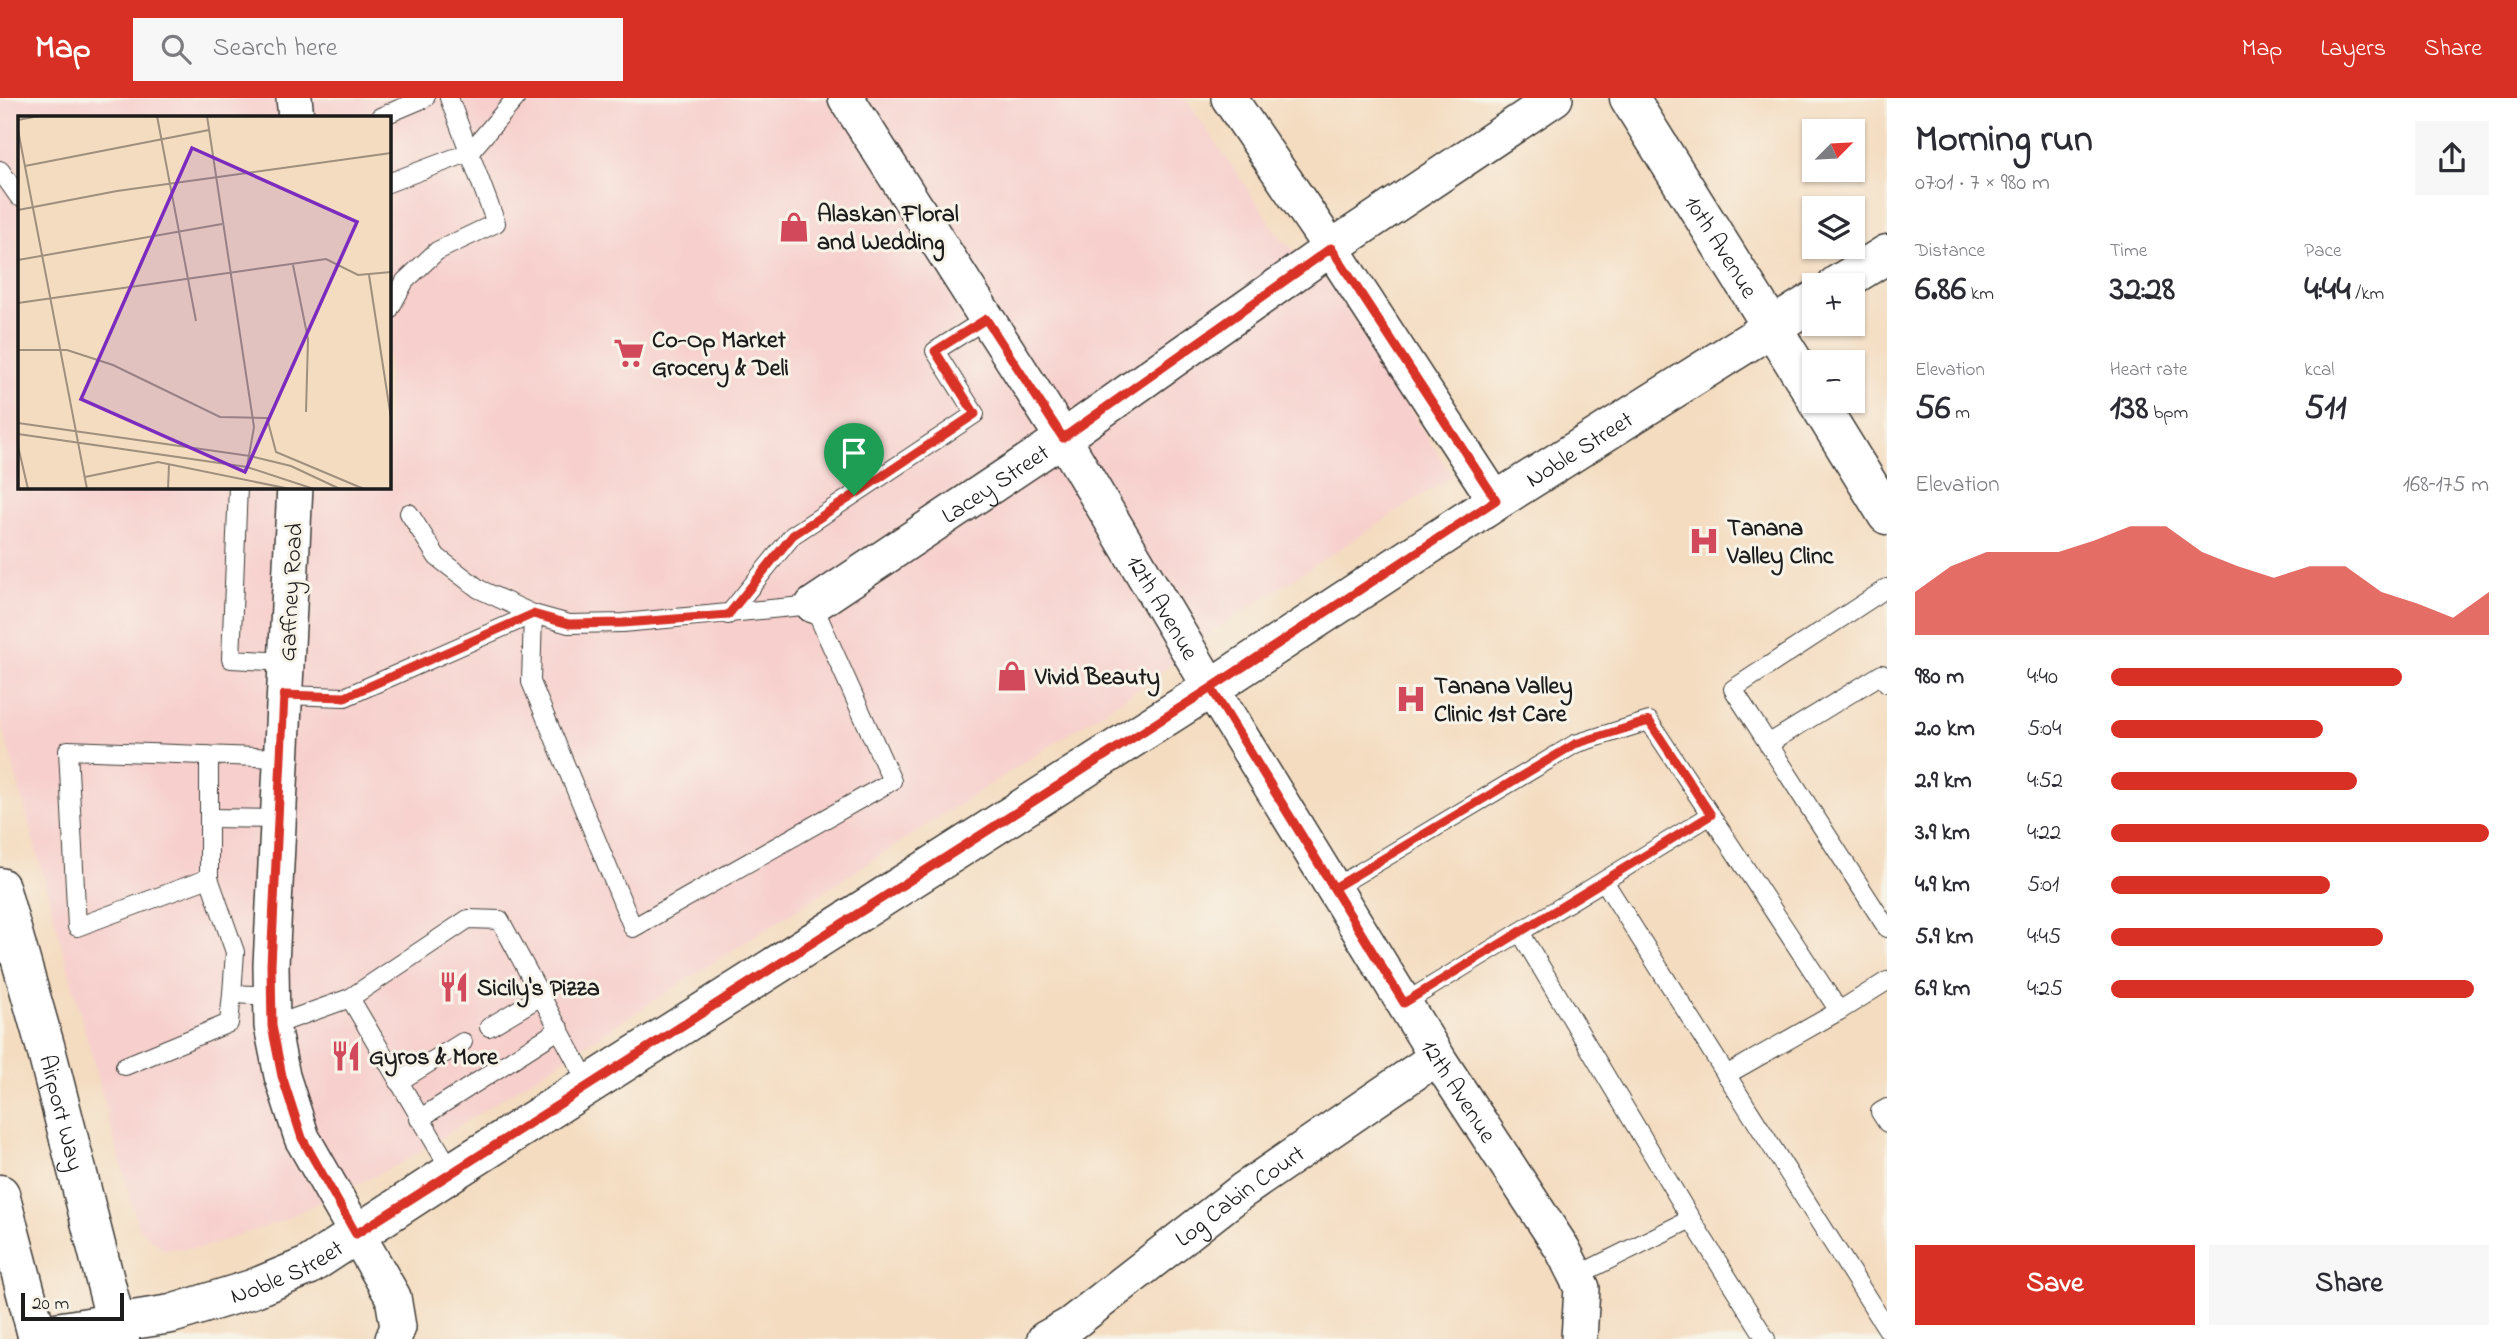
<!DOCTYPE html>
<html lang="en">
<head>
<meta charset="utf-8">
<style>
  body { margin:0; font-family:"Indie Flower",sans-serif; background:#f7f7f7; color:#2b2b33; height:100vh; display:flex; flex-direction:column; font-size:26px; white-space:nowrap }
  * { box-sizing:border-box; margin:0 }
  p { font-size:23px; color:#7c7c81 }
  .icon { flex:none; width:38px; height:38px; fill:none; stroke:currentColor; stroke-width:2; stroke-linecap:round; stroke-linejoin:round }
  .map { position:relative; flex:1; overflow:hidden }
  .drawer { display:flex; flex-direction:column; background:#fff; width:630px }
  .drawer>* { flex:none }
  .needle { width:46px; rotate:66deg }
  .tools { position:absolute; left:1802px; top:21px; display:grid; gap:14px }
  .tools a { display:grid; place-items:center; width:63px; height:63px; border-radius:0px; background:#fff; box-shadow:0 2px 5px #0004; font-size:35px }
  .scale { position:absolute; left:21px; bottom:18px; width:103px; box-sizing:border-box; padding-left:7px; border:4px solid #1c1c1c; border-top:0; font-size:19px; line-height:24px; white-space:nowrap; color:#1c1c1c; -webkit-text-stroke:5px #f7f3e8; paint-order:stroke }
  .pin { position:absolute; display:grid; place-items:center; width:60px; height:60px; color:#fff; margin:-72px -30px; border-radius:50% 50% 50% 0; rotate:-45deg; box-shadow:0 0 7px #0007 }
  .pin .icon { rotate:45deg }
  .round { display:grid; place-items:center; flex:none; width:74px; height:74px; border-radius:0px; background:#f7f7f7 }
  .head { display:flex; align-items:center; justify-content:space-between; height:119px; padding:0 28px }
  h1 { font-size:38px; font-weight:700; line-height:52px }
  .metrics { display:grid; grid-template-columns:repeat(3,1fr); gap:10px; height:119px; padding:7px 28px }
  .metrics div { display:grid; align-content:center }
  .metrics b { font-size:35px; font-weight:700 }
  .metrics small { font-size:19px; font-weight:400 }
  .metrics p { font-size:19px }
  .chart { height:196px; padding:14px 28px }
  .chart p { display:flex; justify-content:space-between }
  .chart svg { width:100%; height:126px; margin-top:7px; fill:#d93025; opacity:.7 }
  .button { display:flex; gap:14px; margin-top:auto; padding:14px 28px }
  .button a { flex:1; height:80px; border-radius:0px; background:#d93025; color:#fff; font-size:28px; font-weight:700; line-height:80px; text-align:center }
  .button a+a { background:#f7f7f7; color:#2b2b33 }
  ul { padding:0 28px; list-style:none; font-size:23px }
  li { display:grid; grid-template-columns:112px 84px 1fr; align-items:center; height:52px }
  li i { height:18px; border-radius:9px; background:#d93025 }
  header { display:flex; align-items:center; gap:42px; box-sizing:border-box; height:98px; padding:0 35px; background:#d93025; color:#fff }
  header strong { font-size:33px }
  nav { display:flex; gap:38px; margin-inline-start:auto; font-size:24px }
  .search { width:490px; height:63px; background:#f7f7f7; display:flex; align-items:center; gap:18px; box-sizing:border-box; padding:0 24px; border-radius:0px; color:#7c7c81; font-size:26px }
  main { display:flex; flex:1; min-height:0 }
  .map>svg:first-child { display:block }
</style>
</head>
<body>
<header>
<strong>Map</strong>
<div class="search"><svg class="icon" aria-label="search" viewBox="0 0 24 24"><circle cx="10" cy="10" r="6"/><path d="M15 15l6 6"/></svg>Search here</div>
<nav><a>Map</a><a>Layers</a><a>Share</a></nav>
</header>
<main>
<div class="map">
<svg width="1887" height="1241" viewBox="0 0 1887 1241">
  <rect width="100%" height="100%" fill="#f7f3e8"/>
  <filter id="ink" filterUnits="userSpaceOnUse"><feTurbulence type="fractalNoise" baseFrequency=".0143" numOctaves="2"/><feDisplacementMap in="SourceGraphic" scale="14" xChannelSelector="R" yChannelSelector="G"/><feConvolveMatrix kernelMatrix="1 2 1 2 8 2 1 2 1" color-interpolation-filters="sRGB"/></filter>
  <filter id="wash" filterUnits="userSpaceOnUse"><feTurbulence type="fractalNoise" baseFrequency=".00686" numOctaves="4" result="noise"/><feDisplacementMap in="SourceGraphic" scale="28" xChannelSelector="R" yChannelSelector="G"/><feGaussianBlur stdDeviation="1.57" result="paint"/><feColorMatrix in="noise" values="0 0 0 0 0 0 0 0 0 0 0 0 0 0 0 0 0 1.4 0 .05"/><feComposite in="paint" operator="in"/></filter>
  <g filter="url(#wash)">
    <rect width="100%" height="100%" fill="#f4dcc0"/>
    <path fill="#f7d0cd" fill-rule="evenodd" d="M0 0H1185L1281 140 1332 187 1452 378 1216 531 1143 588 405 1063 279 1124 201 1150 163 1151 138 1129 0 619ZM19 19H388V388H19Z"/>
  </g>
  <g filter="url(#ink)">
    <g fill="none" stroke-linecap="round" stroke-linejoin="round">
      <g stroke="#3c3935" stroke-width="20">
        <g id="service">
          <polyline points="380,19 425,0"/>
          <polyline points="0,72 19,99"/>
          <polyline points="388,85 470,54 516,0"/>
          <polyline points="388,214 405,183 437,153 496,125 449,0"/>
          <polyline points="238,388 231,561 286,564"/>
          <polyline points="1887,490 1733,591 1887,830"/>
          <polygon points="813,507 892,683 633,830 531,584 533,516 569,526 623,525"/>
          <polyline points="728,517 793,437 975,316 935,253 986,221"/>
          <polyline points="284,597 345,599 533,516 479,491 437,459 409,415"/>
          <polyline points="1768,646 1882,576 1887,585"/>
          <polyline points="209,657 209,780 77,829 68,652 281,660"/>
          <polyline points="209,720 278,721"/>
          <polyline points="209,780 235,854 232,896 272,898"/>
          <polyline points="1604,783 1887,1231"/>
          <polyline points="1334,790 1575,646 1649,623 1839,913 1887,883"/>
          <polyline points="1520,834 1691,1121 1766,1241"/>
          <polyline points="350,900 468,821 500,822 589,987"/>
          <polyline points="1404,905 1711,717"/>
          <polyline points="272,928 350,900 452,1074"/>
          <polyline points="489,929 543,897"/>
          <polyline points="125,968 229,925 232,896"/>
          <polyline points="1726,977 1839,913"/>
          <polyline points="398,984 463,944"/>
          <polyline points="1887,1010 1880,1014 1887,1025"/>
          <polyline points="419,1021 560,931"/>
          <polyline points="1576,1178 1691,1121"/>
        </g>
      </g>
      <g stroke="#3c3935" stroke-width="38">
        <g id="minor">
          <polyline points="294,0 296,19"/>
          <path id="s1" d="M846 0 1063 340 1211 590 1437 959 1563 1152 1582 1190 1579 1241"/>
          <polyline points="1229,0 1331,150 1496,403"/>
          <polyline points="295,388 271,867 272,928 282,978 302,1040 393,1199 398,1229 393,1241"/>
          <path id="s2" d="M813 507 1063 340 1331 150 1555 0"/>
          <path id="s3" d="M1045 1241 1070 1227 1242 1093 1437 959"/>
        </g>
      </g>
      <g stroke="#3c3935" stroke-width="41">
        <g id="tertiary">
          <path id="s4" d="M1629 0 1815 298"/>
          <polyline points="1837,187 1887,156"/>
          <polyline points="1817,303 1887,417"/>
          <path id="s5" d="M37 1237 171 1216 252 1191 308 1168 452 1074 1211 590 1496 403 1815 202"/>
        </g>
      </g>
      <g stroke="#3c3935" stroke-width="41">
        <g id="primary">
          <path id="s6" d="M0 789 46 951 120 1241"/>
          <polyline points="0,1096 38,1241"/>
        </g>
      </g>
      <use href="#service" stroke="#fff" stroke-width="18"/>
      <use href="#minor" stroke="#fff" stroke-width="35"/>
      <use href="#tertiary" stroke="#fff" stroke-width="38"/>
      <use href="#primary" stroke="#fff" stroke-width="38"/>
    </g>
  </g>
  <g fill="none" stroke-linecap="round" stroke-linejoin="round" filter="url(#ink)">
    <g stroke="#fff" stroke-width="14">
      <polyline id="route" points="854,397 793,437 728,517 623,525 569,526 533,516 345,599 284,597 271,867 272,928 282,978 302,1040 356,1136 1211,590 1404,905 1711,717 1649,623 1575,646 1334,790 1211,590 1496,402 1331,150 1063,340 986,221 935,253 975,316 854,397"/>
    </g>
    <use href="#route" stroke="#d93025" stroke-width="9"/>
  </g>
  <defs>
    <g id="shop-bare" transform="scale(2.415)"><path d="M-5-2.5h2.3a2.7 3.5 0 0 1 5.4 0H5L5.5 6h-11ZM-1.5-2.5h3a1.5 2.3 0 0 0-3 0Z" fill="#d1495b" stroke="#f7f3e8" stroke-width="2.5" paint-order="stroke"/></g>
    <g id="supermarket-bare" transform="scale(2.415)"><path d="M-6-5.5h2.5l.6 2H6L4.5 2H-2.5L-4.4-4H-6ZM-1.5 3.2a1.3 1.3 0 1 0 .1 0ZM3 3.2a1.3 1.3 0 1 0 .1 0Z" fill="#d1495b" stroke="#f7f3e8" stroke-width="2.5" paint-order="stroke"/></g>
    <g id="hospital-bare" transform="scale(2.415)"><path d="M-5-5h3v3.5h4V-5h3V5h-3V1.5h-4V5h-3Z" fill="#d1495b" stroke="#f7f3e8" stroke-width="2.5" paint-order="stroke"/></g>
    <g id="restaurant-bare" transform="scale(2.415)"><path d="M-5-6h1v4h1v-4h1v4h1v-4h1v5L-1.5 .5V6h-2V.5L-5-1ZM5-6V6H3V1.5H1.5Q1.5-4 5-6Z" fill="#d1495b" stroke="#f7f3e8" stroke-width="2.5" paint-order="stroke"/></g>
  </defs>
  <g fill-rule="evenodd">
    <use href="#shop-bare" x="794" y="129"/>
    <use href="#supermarket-bare" x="629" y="255"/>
    <use href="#hospital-bare" x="1704" y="443"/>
    <use href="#shop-bare" x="1012" y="578"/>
    <use href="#hospital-bare" x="1411" y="601"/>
    <use href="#restaurant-bare" x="454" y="889"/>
    <use href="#restaurant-bare" x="346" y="958"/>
  </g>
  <g text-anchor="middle" stroke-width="6" stroke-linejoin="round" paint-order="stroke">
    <g font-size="24" font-weight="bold" fill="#1c1c1c" stroke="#f7f3e8" text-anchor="start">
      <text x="817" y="123">Alaskan Floral<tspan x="817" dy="28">and Wedding</tspan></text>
      <text x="652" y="249">Co-Op Market<tspan x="652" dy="28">Grocery &amp; Deli</tspan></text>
      <text x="1727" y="437">Tanana<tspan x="1727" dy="28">Valley Clinc</tspan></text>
      <text x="1035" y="586">Vivid Beauty</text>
      <text x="1434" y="595">Tanana Valley<tspan x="1434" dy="28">Clinic 1st Care</tspan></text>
      <text x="477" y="897">Sicily's Pizza</text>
      <text x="369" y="966">Gyros &amp; More</text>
    </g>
    <g font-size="24" fill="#1c1c1c" stroke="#f7f3e8">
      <text dy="8" stroke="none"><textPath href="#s4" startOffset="175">10th Avenue</textPath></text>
      <text dy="8" stroke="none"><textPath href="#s5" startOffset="1792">Noble Street</textPath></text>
      <text dy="8" stroke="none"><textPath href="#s2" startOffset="219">Lacey Street</textPath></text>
      <text transform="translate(290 494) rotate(-87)" y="8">Gaffney Road</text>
      <text dy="8" stroke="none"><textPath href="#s1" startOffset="600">12th Avenue</textPath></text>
      <text dy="8" stroke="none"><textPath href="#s1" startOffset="1167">12th Avenue</textPath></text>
      <text dy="8" stroke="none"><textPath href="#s6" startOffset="234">Airport Way</textPath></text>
      <text dy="8" stroke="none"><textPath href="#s3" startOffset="242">Log Cabin Court</textPath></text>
      <text dy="8" stroke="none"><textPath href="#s5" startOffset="259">Noble Street</textPath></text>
    </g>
  </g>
  <g transform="translate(18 18)">
    <rect width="373" height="373" fill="#f4dcc0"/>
    <path fill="none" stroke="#9e8f7e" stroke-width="2" d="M139 0 178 205M189 0 236 311 229 351M0 4 21 0M0 14 69 373M7 50 191 14M0 94 99 75 373 37M0 144 204 108M275 149 290 223 288 296M351 159 373 302M0 187 308 143 340 159 373 156M0 234H49L95 249 202 301 249 302 258 336 346 373M0 307 232 340 273 350 322 373M0 318 229 351 296 373M0 330 10 373M67 361 140 346 272 373M150 373 151 348"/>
    <path fill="#7b2cbf" fill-opacity="0.15" stroke="#7b2cbf" stroke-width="3.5" d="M174 32 339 106 227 356 63 283Z"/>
    <rect width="373" height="373" fill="none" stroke="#1c1c1c" stroke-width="3.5"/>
  </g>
</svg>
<div class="tools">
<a><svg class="needle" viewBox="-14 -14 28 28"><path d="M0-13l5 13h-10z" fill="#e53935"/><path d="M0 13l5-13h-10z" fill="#7c7c81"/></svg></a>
<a><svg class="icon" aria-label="layers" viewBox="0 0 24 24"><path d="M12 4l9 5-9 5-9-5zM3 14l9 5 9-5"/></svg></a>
<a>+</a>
<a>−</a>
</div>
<div class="scale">20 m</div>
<div class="pin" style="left:854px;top:397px;background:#1e9e55"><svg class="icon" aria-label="arrive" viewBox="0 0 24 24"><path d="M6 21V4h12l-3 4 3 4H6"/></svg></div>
</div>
<section class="drawer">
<div class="head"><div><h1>Morning run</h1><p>07:01 · 7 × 980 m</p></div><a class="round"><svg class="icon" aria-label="share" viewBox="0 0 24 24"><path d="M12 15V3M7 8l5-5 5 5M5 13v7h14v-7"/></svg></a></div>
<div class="metrics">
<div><p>Distance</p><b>6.86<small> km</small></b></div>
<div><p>Time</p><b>32:28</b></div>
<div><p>Pace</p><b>4:44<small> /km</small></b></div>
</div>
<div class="metrics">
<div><p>Elevation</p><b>56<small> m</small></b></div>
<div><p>Heart rate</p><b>138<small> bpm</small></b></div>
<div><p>kcal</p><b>511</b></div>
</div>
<div class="chart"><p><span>Elevation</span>168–175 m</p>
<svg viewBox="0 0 160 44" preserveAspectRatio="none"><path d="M0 44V29L10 20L20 15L30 15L40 15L50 11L60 6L70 6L80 15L90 20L100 24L110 20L120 20L130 29L140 33L150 38L160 29V44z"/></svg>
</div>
<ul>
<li><b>980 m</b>4:40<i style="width:77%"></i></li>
<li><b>2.0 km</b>5:04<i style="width:56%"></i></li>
<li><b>2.9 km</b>4:52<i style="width:65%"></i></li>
<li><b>3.9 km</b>4:22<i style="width:100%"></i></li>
<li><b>4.9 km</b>5:01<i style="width:58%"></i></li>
<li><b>5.9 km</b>4:45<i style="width:72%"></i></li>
<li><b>6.9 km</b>4:25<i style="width:96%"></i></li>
</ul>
<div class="button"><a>Save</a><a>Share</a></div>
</section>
</main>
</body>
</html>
